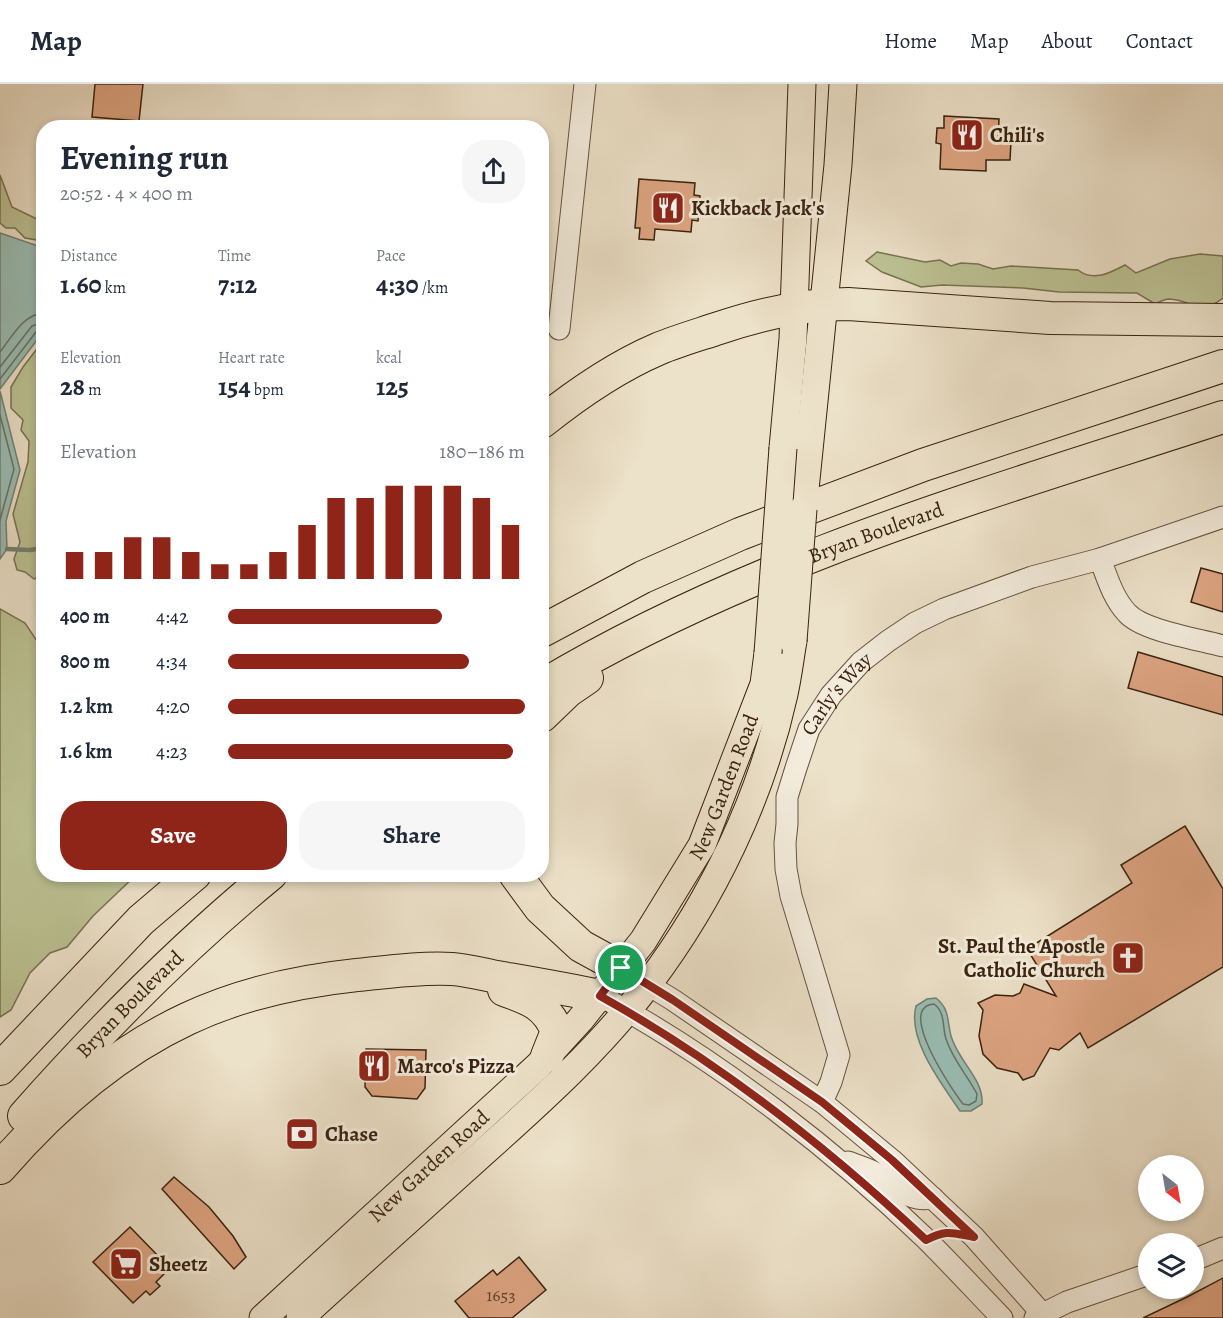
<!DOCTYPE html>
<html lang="en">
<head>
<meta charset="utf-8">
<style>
  body { margin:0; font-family:Alegreya,serif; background:#f6f6f7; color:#1f2937; height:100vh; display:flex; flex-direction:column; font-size:22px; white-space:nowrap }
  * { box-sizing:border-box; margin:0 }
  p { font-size:20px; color:#747a83 }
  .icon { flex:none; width:33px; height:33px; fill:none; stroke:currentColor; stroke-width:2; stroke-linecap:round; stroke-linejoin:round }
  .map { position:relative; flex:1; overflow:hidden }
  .panel { position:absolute; left:36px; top:36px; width:513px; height:762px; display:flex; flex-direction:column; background:#fff; border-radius:24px; box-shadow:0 3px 9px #0003 }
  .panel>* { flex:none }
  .needle { width:39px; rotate:149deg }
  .tools { position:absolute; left:1138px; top:1071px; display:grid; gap:12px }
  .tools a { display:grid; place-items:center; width:66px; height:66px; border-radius:50%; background:#fff; box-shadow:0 3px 9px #0003; font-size:30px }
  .pin { position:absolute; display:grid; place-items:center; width:51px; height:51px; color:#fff; margin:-26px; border:3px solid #fff; border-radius:50%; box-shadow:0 2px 6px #0007 }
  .round { display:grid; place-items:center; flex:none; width:63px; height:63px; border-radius:24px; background:#f6f6f7 }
  .head { display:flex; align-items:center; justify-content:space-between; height:102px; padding:0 24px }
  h1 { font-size:33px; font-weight:700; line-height:45px }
  .stats { display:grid; grid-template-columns:repeat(3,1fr); gap:9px; height:102px; padding:6px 24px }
  .stats div { display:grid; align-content:center }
  .stats b { font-size:26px; font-weight:700 }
  .stats small { font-size:16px; font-weight:400 }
  .stats p { font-size:16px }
  .chart { height:168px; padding:12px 24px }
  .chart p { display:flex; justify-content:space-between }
  .chart svg { width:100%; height:108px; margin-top:6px; stroke:#8f2418; stroke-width:6 }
  .button { display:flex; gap:12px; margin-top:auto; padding:12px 24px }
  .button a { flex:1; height:69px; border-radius:24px; background:#8f2418; color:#fff; font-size:24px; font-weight:700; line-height:69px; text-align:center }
  .button a+a { background:#f6f6f7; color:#1f2937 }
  ul { padding:0 24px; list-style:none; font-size:20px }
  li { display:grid; grid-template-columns:96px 72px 1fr; align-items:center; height:45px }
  li i { height:15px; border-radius:8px; background:#8f2418 }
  header { display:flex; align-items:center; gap:36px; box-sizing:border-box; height:84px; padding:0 30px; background:#fff; border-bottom:2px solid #e0e1e3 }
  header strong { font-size:28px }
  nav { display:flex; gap:33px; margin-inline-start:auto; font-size:21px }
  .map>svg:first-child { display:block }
</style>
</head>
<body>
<header>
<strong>Map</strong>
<nav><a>Home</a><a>Map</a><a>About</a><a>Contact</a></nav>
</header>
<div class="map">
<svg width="1223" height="1234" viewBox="0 0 1223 1234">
  <rect width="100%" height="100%" fill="#ece1c9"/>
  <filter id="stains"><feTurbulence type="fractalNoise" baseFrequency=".00333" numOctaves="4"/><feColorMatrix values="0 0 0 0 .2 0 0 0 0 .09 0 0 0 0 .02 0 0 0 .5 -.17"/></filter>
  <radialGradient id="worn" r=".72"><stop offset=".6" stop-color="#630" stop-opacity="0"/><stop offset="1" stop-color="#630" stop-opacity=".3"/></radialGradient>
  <g fill="#bcc294" stroke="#7a7252" stroke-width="1.5">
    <polygon points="0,91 12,123 43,138 43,157 25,154 15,144 6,144 0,139"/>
    <path d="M877 168 925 178 940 176 951 182 961 179 978 180 993 185 1011 182 1078 186C1093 198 1110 189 1125 181L1136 189 1170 175 1200 170 1223 172V214C1198 233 1193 216 1169 215 1165 215 1159 218 1155 220L1137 209 1059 208 1023 204 942 201 921 203 882 188 866 177Z"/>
    <polygon points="43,257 44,406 40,410 43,420 44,491 34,495 25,488 17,486 14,475 20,458 13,430 28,378 29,357 21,346 23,336 11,324 11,303 23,283"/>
    <polygon points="0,525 25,539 41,563 43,560 44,790 136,791 93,832 67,863 50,869 30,889 11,926 0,933"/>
  </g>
  <g fill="#99beb5" stroke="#738073" stroke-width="1.5">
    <polygon points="0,149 44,164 43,248 0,305"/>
    <polygon points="0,307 20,386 6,437 7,465 0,475"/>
    <path d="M936 914C950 925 947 937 951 952 958 977 984 995 982 1020L971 1027H960C942 1000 907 956 916 922L927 915Z"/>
  </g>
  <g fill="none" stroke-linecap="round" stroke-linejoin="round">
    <g stroke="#697062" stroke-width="1.5">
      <path d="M0 268C12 253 23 230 44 229"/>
      <polyline points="0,283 32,242 44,238"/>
      <polyline points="0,295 36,248 44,245"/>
      <polyline points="0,331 14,385 0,436"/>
      <path d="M934 920C946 929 942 943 946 955 953 976 967 991 977 1010L976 1017 969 1021 963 1020C953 1007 895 923 934 920Z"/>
    </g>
    <polyline stroke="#738073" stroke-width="4.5" points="7,465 30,466 44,464"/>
  </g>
  <g fill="#dea582" stroke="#39220f" stroke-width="1.5">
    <polygon points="95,0 143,0 139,37 92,33"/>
    <polygon points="944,32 999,35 998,57 1011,57 1010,76 986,76 986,87 940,85 941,60 936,59 937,44 944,44"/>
    <polygon points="639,95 695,99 694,111 700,112 698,137 692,136 691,148 655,145 654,156 639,155 640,144 635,144"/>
    <polygon points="1201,484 1223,490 1223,528 1191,518"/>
    <polygon points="1138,568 1223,593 1223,631 1128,604"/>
    <polygon points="1185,742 1223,805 1223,883 1088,964 1080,949 1059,966 1050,964 1034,992 1023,996 1018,989 997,984 983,970 979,952 983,926 978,919 995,911 1013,912 1020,909 1024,900 1056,912 1027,865 1132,799 1121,781"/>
    <polygon points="366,965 426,966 425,1004 417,1015 372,1012 365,1003"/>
    <polygon points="174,1093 209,1123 233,1152 246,1173 234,1185 162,1105"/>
    <polygon points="130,1143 161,1175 155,1181 164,1190 156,1198 160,1202 150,1211 146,1207 133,1219 93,1178"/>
    <polygon points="519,1173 546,1206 512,1234 469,1234 455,1217 493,1186 497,1191"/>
    <polygon points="1223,1194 1223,1234 1143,1234 1187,1213"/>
  </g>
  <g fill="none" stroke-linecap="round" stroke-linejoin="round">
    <g stroke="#66523e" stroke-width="23">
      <g id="minor">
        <polyline points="559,245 585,0"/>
        <path d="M1100 475C1107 493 1113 514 1127 529 1143 547 1198 555 1223 562"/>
        <polyline points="621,884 673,916 822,1018 892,1076 974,1153 1046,1234"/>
        <path d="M613 919C723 980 836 1068 926 1155 952 1181 977 1208 1002 1234"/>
        <path id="s1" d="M822 1018 831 998 839 971 791 812 786 785 785 759 787 740V713L796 684 809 645 831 611 861 578 888 557 915 539 944 525 1032 493 1100 475 1223 433"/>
        <path d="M848 1078C858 1082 870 1085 879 1091 899 1104 907 1118 933 1114"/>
        <polyline points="1194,1176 1223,1164"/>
        <polyline points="1035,1234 1067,1218 1149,1190"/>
      </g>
    </g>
    <g stroke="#39220f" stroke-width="29">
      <g id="major">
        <polyline points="783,364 793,255 802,0"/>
        <polyline points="803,425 838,81 843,0"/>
        <path id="s2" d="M263 1234 538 982 580 936 643 857 702 761 764 600 768 569"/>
        <path d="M300 1234C361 1178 423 1123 485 1067 543 1015 602 962 649 899 713 814 761 714 784 610 788 592 790 574 793 557"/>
      </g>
    </g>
    <g stroke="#39220f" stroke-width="34">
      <g id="highway">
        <path d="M542 338C577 310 616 283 658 265 677 257 698 251 719 244 761 230 804 220 848 220L1050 234 1223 236"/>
        <polyline points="542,547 643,493 740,450 923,381 1223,282"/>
        <path id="s3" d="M542 602C754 475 990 409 1223 333"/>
        <polyline points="542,632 568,607 587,594"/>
        <polyline points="515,790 540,824 581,862 621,884"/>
        <path d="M504 906C529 915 546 920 557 947L547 972"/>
        <polyline points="0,985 141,836 195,790"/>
        <path id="s4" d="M24 1032C101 945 181 864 271 790"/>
        <path d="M0 1084C52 1024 114 969 187 935 240 910 299 897 357 891 386 888 423 883 452 885 467 886 482 890 497 893 531 899 566 905 600 912"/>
      </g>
    </g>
    <use href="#minor" stroke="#f3ecdc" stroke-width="21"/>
    <use href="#major" stroke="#ece1c9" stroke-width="27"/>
    <use href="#highway" stroke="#ece1c9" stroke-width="32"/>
    <g stroke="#39220f" stroke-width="29" stroke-linecap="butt">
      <g id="major-bridge">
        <polyline points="793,557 803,425"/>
        <polyline points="768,569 783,364"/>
      </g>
    </g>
    <use href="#major-bridge" stroke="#ece1c9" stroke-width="27"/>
  </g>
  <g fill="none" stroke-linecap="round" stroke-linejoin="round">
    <g stroke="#fff" stroke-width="12">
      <path id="route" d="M621 884 673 916 822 1018 892 1076 974 1153C952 1149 947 1145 926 1156 827 1063 719 978 600 912Z"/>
    </g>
    <use href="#route" stroke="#8f2418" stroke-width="8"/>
  </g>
  <defs>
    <g id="restaurant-square" transform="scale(1.725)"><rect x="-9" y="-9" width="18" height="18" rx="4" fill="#8f2418" stroke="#f3ecdc"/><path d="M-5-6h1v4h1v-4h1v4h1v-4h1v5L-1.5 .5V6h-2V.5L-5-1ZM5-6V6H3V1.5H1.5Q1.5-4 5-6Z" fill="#fff"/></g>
    <g id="church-square" transform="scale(1.725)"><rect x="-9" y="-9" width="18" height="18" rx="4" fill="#8f2418" stroke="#f3ecdc"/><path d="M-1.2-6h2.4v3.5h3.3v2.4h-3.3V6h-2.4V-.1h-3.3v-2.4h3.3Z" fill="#fff"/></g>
    <g id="bank-square" transform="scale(1.725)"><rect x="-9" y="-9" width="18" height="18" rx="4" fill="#8f2418" stroke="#f3ecdc"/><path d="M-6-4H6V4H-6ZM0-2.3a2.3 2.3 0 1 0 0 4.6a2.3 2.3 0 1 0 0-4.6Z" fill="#fff"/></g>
    <g id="supermarket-square" transform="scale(1.725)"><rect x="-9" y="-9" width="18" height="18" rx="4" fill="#8f2418" stroke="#f3ecdc"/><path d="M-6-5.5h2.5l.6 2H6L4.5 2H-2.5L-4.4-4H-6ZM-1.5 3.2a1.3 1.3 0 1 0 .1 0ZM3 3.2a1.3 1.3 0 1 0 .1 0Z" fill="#fff"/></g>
  </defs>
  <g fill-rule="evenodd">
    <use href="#restaurant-square" x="967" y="51"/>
    <use href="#restaurant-square" x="668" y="124"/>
    <use href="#church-square" x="1128" y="874"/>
    <use href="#restaurant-square" x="374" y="982"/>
    <use href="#bank-square" x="302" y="1050"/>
    <use href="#supermarket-square" x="126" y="1180"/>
  </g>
  <g text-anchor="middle" stroke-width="6" stroke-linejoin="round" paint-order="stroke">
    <g font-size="18" fill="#62432c">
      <text x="501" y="1217">1653</text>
    </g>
    <g font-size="21" font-weight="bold" fill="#39220f" stroke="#f3ecdc" text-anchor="start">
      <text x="990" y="58">Chili's</text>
      <text x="691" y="131">Kickback Jack's</text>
      <text x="1105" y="869" text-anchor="end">St. Paul the Apostle<tspan x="1105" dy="24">Catholic Church</tspan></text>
      <text x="397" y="989">Marco's Pizza</text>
      <text x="325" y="1057">Chase</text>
      <text x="149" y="1187">Sheetz</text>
    </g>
    <g font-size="21" fill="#39220f" stroke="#f3ecdc">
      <text dy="7" stroke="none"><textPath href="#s3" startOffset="368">Bryan Boulevard</textPath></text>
      <text dy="7" stroke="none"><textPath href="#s1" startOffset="432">Carly's Way</textPath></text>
      <text dy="7" stroke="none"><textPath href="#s2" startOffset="711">New Garden Road</textPath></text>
      <text dy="7" stroke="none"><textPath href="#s4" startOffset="154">Bryan Boulevard</textPath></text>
      <text dy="7" stroke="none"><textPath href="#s2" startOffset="225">New Garden Road</textPath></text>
    </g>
  </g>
  <rect width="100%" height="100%" filter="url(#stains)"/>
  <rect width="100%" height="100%" fill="url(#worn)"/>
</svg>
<div class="tools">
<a><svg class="needle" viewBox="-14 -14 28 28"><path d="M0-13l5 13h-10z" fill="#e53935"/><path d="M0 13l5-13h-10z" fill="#747a83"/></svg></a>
<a><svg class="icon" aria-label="layers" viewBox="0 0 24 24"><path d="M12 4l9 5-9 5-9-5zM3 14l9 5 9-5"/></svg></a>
</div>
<div class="pin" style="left:621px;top:884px;background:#1e9e55"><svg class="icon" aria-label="arrive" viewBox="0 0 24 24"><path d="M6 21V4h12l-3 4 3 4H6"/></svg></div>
<section class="panel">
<div class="head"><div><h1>Evening run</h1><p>20:52 · 4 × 400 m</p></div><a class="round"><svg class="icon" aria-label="share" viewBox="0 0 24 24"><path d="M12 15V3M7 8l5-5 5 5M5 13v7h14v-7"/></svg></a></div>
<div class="stats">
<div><p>Distance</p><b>1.60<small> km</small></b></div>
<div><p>Time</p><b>7:12</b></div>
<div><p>Pace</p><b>4:30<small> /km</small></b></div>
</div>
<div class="stats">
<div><p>Elevation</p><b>28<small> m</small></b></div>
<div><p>Heart rate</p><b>154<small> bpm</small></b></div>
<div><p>kcal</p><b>125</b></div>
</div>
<div class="chart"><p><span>Elevation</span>180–186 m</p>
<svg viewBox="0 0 160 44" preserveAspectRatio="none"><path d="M5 44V33M15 44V33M25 44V27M35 44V27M45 44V33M55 44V38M65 44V38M75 44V33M85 44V22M95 44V11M105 44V11M115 44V6M125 44V6M135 44V6M145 44V11M155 44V22"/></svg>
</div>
<ul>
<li><b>400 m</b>4:42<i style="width:72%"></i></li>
<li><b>800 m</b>4:34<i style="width:81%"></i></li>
<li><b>1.2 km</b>4:20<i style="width:100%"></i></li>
<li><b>1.6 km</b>4:23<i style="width:96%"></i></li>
</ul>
<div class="button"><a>Save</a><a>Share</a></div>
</section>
</div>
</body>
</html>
